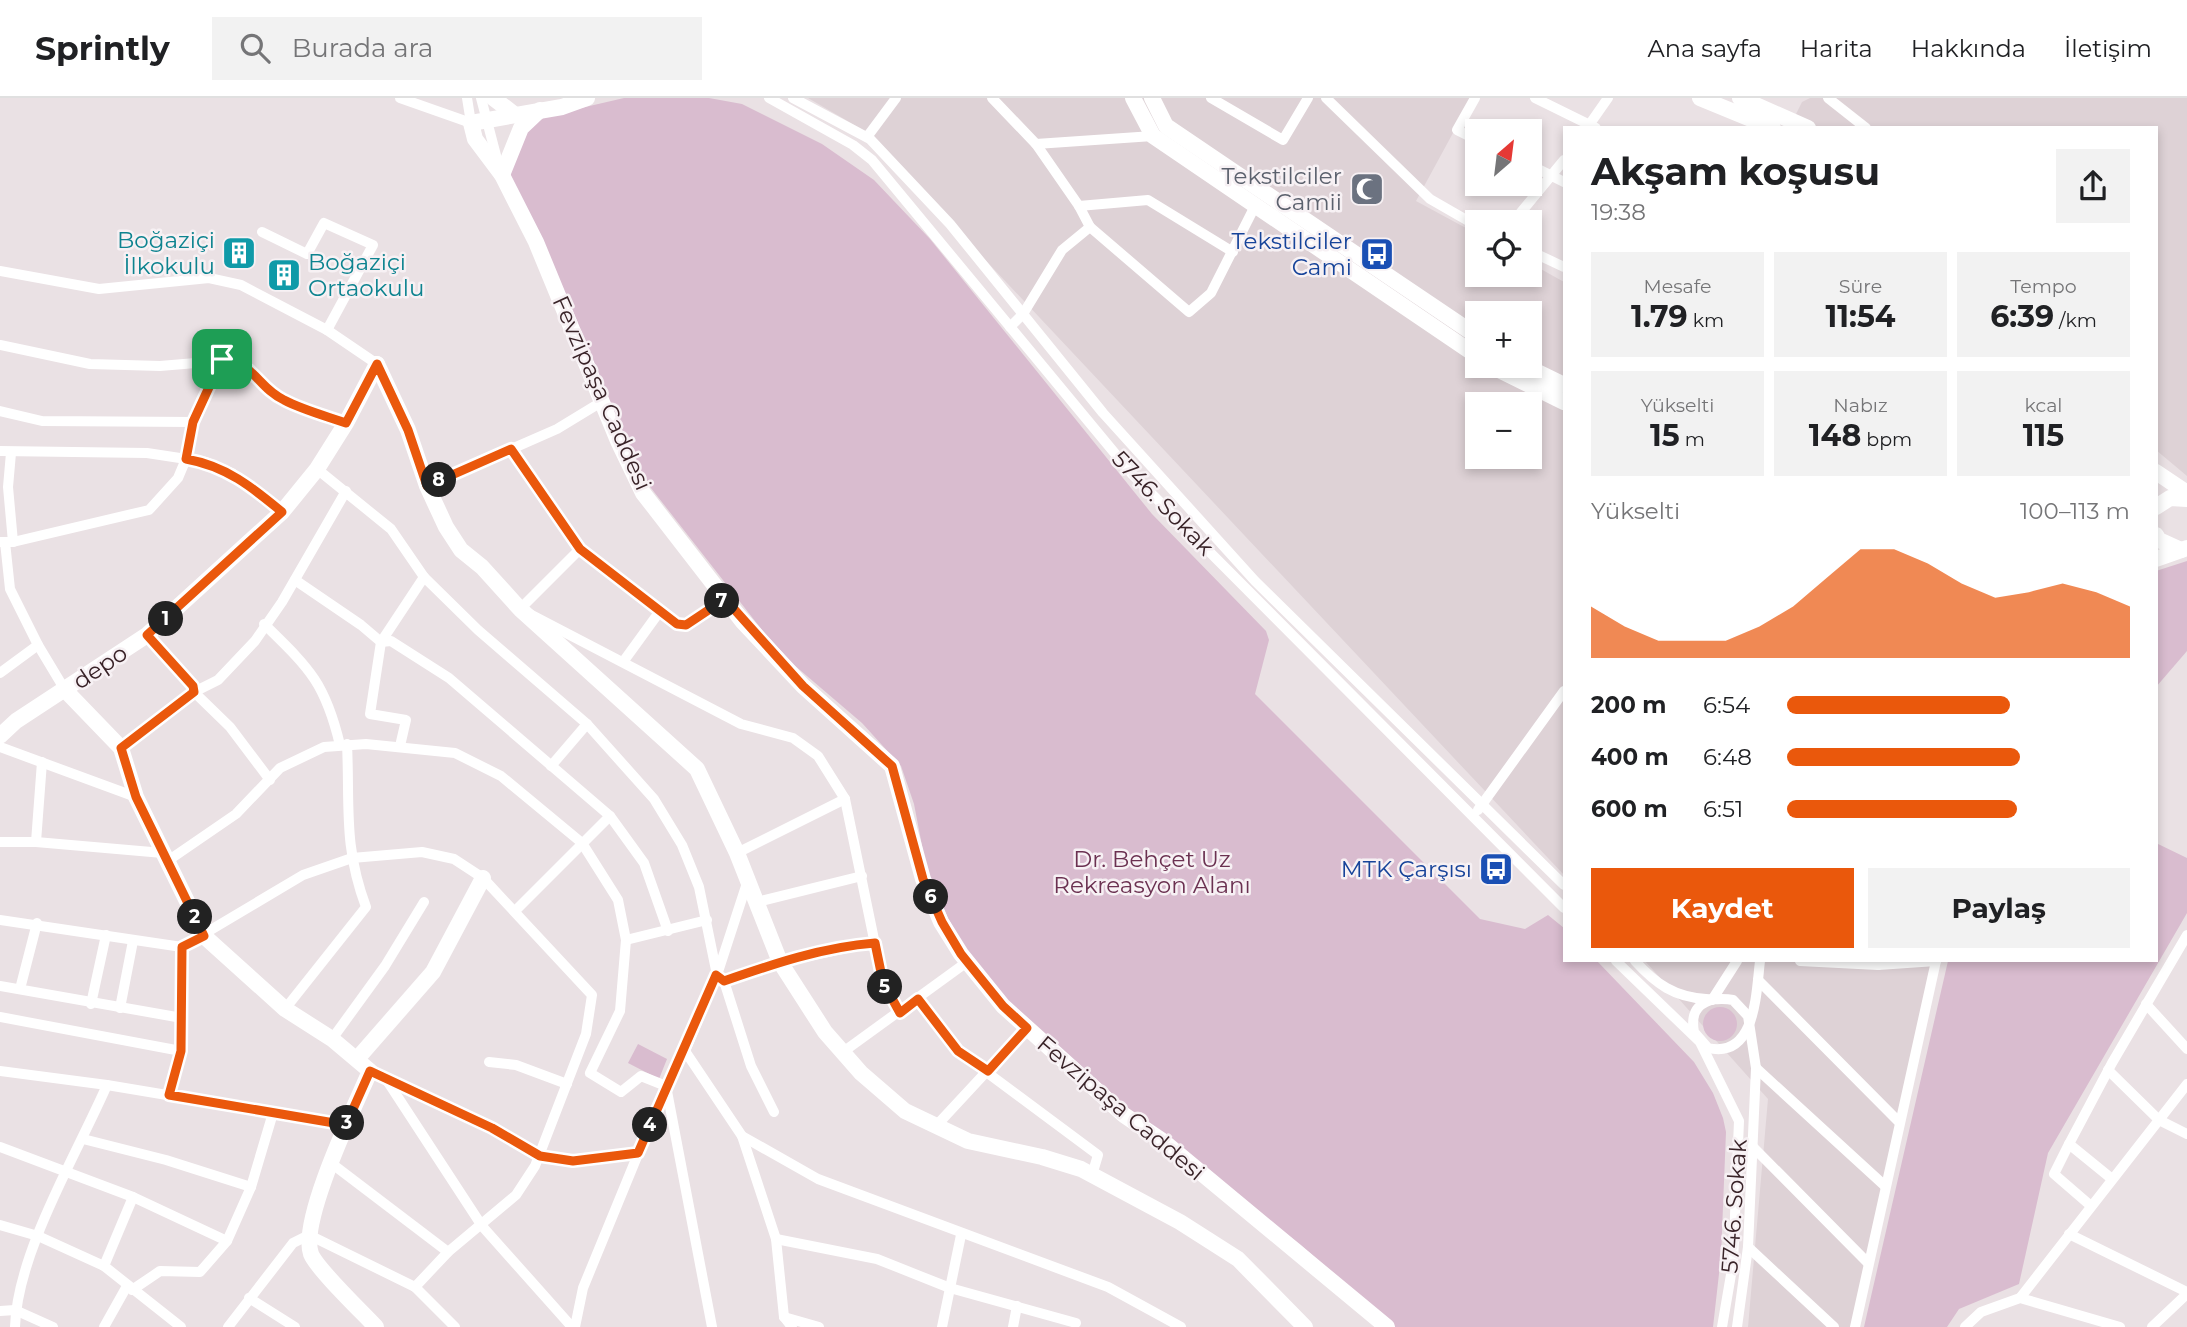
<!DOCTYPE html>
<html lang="tr">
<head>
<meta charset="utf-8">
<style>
  body { margin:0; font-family:Montserrat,sans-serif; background:#f2f2f2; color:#202124; height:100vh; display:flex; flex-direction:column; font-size:26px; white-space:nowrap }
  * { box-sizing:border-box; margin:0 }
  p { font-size:23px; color:#757577 }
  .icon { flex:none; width:38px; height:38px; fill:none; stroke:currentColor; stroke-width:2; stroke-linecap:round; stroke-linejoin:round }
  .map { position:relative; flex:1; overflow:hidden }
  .drawer { position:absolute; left:1563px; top:28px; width:595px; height:836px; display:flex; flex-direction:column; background:#fff; border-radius:0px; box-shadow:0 4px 10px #0003 }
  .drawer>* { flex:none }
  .needle { width:46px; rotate:28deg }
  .tools { position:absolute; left:1465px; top:21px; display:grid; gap:14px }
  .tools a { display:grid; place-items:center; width:77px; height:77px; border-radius:0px; background:#fff; box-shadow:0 4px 10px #0003; font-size:35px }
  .pin { position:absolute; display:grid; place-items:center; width:60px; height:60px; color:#fff; margin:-30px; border-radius:14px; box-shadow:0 4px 10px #0006 }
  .km { position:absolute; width:35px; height:35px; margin:-18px; border-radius:50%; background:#222; color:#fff; font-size:19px; line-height:35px; text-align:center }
  .round { display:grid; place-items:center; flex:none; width:74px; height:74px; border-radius:0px; background:#f2f2f2 }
  .summary { display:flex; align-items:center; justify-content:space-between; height:119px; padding:0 28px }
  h1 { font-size:38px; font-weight:700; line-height:52px }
  .figures { display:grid; grid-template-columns:repeat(3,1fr); gap:10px; height:119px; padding:7px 28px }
  .figures div { display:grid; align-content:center; border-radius:0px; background:#f2f2f2; text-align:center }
  .figures b { font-size:30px; font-weight:700 }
  .figures small { font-size:19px; font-weight:400 }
  .figures p { font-size:19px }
  .chart { height:196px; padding:14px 28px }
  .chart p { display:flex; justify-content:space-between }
  .chart svg { width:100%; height:126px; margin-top:7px; fill:#ea580c; opacity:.7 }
  .button { display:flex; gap:14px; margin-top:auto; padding:14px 28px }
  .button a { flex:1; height:80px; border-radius:0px; background:#ea580c; color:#fff; font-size:28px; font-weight:700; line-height:80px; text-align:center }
  .button a+a { background:#f2f2f2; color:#202124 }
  ul { padding:0 28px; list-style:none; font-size:23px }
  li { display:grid; grid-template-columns:112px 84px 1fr; align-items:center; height:52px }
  li i { height:18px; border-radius:9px; background:#ea580c }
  header { display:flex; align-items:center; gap:42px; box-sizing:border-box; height:98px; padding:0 35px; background:#fff; border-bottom:2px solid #e0e0e0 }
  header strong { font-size:33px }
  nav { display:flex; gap:38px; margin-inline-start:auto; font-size:24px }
  .search { width:490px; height:63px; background:#f2f2f2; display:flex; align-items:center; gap:18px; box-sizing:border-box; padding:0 24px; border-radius:0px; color:#757577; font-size:26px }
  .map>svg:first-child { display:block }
</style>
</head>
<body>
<header>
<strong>Sprintly</strong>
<div class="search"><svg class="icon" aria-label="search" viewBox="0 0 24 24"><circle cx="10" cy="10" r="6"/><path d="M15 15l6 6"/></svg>Burada ara</div>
<nav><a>Ana sayfa</a><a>Harita</a><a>Hakkında</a><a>İletişim</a></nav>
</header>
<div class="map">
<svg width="2187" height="1229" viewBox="0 0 2187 1229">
  <rect width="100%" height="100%" fill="#eae1e4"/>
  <g fill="#ded2d6" fill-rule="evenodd">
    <path d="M808 0H1472L1416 103 1477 136V177H1530V165L1564 184V777L863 32ZM1477 215H1530V268H1477ZM1477 306H1530V359H1477Z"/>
    <polygon points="1810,0 2187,0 2187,378 2156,352 2156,30 1789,30 1802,4"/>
    <polygon points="1645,863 1933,863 1852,1229 1748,1229 1768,1001"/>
  </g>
  <g fill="#d9bccf">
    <polygon points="624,0 709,0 742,6 822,46 874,82 930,141 1152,416 1266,533 1269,542 1255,596 1480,821 1525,831 1548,817 1564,830 1564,863 1597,863 1694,964 1713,995 1723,1020 1726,1034 1721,1158 1713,1229 1393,1229 1301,1147 1074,973 969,863 930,789 914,706 901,668 862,625 780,555 640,376 517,97 504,57 538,20"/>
    <polygon points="2187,463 2187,553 2156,589 2156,473"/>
    <polygon points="2156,745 2187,760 2187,815 2048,1055 2019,1186 1959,1211 1947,1229 1864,1229 1948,863 2156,863"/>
    <circle cx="1720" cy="926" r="17"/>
    <polygon points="638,946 667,961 659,981 628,965"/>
  </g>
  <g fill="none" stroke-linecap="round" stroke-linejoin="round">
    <g stroke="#fff" stroke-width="10">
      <polyline points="400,0 471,25"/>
      <polyline points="467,0 471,25"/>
      <polyline points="481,0 498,65"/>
      <polyline points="769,0 853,47 872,62 1132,376 1564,810"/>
      <polyline points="793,0 870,41 950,126 1103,315 1255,483 1564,787"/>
      <polyline points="992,0 1036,46 1079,108 1090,129 1189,214 1211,195 1255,108"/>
      <polyline points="1211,0 1283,42 1308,0"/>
      <polyline points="1326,0 1430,101 1477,128"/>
      <polyline points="1475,0 1457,32 1477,42"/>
      <polyline points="1535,0 1596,30"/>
      <polyline points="1828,0 1866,30"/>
      <polyline points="1587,30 1608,0"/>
      <polyline points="867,39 896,0"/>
      <polyline points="1036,46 1153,38"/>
      <polyline points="1530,67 1564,84"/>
      <polyline points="1079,108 1148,102 1233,154"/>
      <polyline points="1513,124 1564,62"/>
      <polyline points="262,134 307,156 324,125 373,147 327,232"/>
      <polyline points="1530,153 1564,169"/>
      <polyline points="0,173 99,191 209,180 241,187 327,232 377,266"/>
      <polyline points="1010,229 1023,216 1062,152 1090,129"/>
      <polyline points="0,247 90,266 160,268 231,262 250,270 267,292 283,302 346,325"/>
      <polyline points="0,313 42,323 193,324"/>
      <polyline points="511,351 580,451 677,526 686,527 725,501"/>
      <polyline points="0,353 147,355 206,364 232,375 282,414"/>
      <polyline points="11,355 8,389 13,444"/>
      <polyline points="317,371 391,431 424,479 478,532 587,626 654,701 682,747 699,789 717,877 685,953 666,988 583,1190 575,1229"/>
      <polyline points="427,388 557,331 603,303"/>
      <polyline points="0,444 13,444 149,412 178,380 186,361 193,324 222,261"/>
      <polyline points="5,444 10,491 38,547 65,592"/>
      <polyline points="580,451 520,511 741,626 793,640 818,658 845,701 883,885 900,915"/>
      <polyline points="295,482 361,527 381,544 391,543 449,580 610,718 644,765 668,833"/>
      <path d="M264 526C309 570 325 584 340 647"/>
      <polyline points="147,537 193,588 194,594 230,629 270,682"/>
      <polyline points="623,564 660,513"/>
      <polyline points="0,575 38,547"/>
      <polyline points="400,648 406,622 370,616 381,544 424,479"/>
      <polyline points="0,649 136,699"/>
      <polyline points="121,650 194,594 218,582 255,543 282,504 346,393"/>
      <polyline points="551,668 587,626"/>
      <polyline points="1478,712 1564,593"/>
      <polyline points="0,744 36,744 163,755"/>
      <polyline points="36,744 42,664"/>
      <polyline points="737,755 845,701"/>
      <polyline points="169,762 236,716 280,670 324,649 366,646 455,655 501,678 582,745 618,802 626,842 707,822"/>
      <polyline points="747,785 717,877 724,883 780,864 875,844"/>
      <polyline points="757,804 862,778"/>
      <polyline points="516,812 610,718"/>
      <polyline points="0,822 182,849 303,777 352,760 422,754 454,761 483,780 592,897 586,936 535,1068 516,1097 448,1154 415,1189"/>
      <polyline points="626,842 620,913 590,975 621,994 641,978 666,988 712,1229"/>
      <polyline points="1616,863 1700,944 1739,1023 1733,1165 1722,1229"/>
      <path d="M1635 863C1656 886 1674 899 1706 901 1715 902 1723 900 1733 902L1748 918 1756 970 1748 1149 1737 1229"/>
      <polyline points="1800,863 1878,867"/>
      <polyline points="1878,863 1878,867 1936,863"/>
      <polyline points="1758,882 1898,1023"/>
      <polyline points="724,883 751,968 774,1014"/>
      <polyline points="0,888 182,920"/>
      <polyline points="20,891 37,825"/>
      <polyline points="918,901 958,953 1098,1057 1092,1077"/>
      <path d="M1711 902C1695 907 1691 918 1694 934L1708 950C1756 961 1756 895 1760 863"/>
      <polyline points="1712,902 1737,863"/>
      <polyline points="91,906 106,837"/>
      <polyline points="2146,906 2187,951"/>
      <polyline points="120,910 133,843"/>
      <path d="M285 911 366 809C343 747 350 708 347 646"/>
      <polyline points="0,919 181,953"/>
      <polyline points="332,941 385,868 424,804"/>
      <polyline points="685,953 742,1038 818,1081 1108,1189 1181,1229"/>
      <polyline points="843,954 967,864"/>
      <polyline points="489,964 516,967 567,986"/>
      <polyline points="1756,970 1885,1088"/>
      <polyline points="2108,972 2159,1022 2187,1036"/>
      <polyline points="0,973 107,987 346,1027"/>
      <polyline points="370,973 492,1030 540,1058 573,1063 638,1055"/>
      <polyline points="386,981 482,1128 572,1229"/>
      <polyline points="169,997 181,953 182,849"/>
      <polyline points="936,1028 1027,930"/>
      <polyline points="742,1038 776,1141 784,1219 792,1229"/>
      <polyline points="83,1041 166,1062 251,1089"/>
      <polyline points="2069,1046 2054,1076 2091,1108"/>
      <polyline points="0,1049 133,1099 227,1143"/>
      <polyline points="1753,1049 1868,1165"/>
      <polyline points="331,1065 448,1154"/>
      <polyline points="2112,1081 2069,1046 2112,965 2187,837"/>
      <polyline points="0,1127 38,1138 104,1168 181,1229"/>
      <polyline points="2069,1136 2187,1194"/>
      <polyline points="776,1141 877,1161 950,1190 1076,1225"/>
      <polyline points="1748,1149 1834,1229"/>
      <polyline points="104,1168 133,1099"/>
      <polyline points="132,1192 160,1173 200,1174 227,1143 251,1089 273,1015"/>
      <polyline points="249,1200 295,1229"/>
      <polyline points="2020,1200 2187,986"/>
      <polyline points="0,1213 15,1212 53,1229"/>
      <polyline points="784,1219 819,1229"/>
      <path d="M15 1229C17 1155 77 1056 107 987"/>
      <polyline points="104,1229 127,1188"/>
      <polyline points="228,1229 293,1145 309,1137 415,1189 455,1229"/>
      <polyline points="942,1229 961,1137"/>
      <polyline points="1013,1229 1017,1208"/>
      <polyline points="1855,1229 1936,863"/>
      <polyline points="1965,1229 1981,1214 2020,1200 2120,1229"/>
      <polyline points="2152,1229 2187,1196"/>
    </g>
    <g stroke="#fff" stroke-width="16">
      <polyline points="493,0 514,16"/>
      <polyline points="587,0 562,9 471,25 475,41 502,77 536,144 618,343 643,395 743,524 803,588 892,668 923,781 941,824 961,856 1003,908 1124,1017 1164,1044 1387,1229"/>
      <polyline points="1133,0 1153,38 1477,258"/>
      <polyline points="1152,0 1166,28 1477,238"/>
      <polyline points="1700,0 1773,30"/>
      <polyline points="1740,0 1808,30"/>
      <polyline points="502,77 521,30 540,12"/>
      <polyline points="377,266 408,332 427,388 446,429 461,452 482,469 520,511 697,671 737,755 780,864 825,934 861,975 905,1013 968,1043 1042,1059 1081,1071 1180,1124 1238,1161 1305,1229"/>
      <polyline points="1491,268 1564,304"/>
      <polyline points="1525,268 1564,287"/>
      <polyline points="2156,374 2187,395"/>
      <polyline points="2156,409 2170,400 2187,401"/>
      <polyline points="2156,437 2159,442 2181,452"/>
      <polyline points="2156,461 2187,450"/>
      <path d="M65 592 121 650 136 699 204 838 285 911 332 941 370 973C355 1008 299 1123 311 1156 317 1171 363 1215 376 1229"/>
      <polyline points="0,638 16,623 147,537 282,414 317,371 346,325 377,266"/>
      <polyline points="357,961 433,874 483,780"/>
    </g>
  </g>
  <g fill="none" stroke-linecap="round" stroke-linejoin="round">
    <g stroke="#fff" stroke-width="14">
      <path id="route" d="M222 261C256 266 257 289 284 302 303 312 326 318 346 325L377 266 408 332 427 388 511 351 580 451 677 526 686 527 725 501 803 588 892 668 923 781 942 824 961 856 1003 908 1027 930 988 973 958 953 918 901 900 915 883 884 875 845C823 849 773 866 724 883L716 877 638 1055 573 1063 540 1058 492 1030 370 973 346 1027 169 997 181 953 182 849 204 838 136 699 121 650 194 594 193 588 147 537 282 414C252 389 226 368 186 361L193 324Z"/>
    </g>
    <use href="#route" stroke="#ea580c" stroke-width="9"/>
  </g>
  <defs>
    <g id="mosque-square" transform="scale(1.75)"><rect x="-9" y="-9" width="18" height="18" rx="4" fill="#6b7280" stroke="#f7f1f4"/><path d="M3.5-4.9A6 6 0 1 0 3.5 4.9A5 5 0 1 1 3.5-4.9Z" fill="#fff"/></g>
    <g id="building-square" transform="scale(1.75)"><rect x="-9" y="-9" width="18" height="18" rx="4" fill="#0f9aa8" stroke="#f7f1f4"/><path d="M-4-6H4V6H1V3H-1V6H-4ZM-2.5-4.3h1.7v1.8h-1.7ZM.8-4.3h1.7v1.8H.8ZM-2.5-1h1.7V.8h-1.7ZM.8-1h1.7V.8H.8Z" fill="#fff"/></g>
    <g id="bus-square" transform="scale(1.75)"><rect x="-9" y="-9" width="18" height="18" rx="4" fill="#1a4fb4" stroke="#f7f1f4"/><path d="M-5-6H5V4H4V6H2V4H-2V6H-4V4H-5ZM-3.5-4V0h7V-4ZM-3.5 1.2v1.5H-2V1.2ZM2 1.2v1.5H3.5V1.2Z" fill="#fff"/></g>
  </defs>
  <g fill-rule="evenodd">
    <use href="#mosque-square" x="1367" y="91"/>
    <use href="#building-square" x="239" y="155"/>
    <use href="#bus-square" x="1377" y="156"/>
    <use href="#building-square" x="284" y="177"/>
    <use href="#bus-square" x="1496" y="771"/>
  </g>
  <g text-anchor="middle" stroke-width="5" stroke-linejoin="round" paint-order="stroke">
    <g font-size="23" fill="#5b616d" stroke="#f7f1f4" text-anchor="end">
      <text x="1342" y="86">Tekstilciler<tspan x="1342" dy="26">Camii</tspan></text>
    </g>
    <g font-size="23" fill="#0d838f" stroke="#f7f1f4" text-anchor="end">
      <text x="215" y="150">Boğaziçi<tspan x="215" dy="26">İlkokulu</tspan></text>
      <text x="308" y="172" text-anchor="start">Boğaziçi<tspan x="308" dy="26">Ortaokulu</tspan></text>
    </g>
    <g font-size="23" fill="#164399" stroke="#f7f1f4" text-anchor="end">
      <text x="1352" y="151">Tekstilciler<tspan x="1352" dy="26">Cami</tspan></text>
      <text x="1472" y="779">MTK Çarşısı</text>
    </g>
    <g font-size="23" fill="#392328" stroke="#f7f1f4">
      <text transform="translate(602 295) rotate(66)" y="8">Fevzipaşa Caddesi</text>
      <text transform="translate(1163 405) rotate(46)" y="8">5746. Sokak</text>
      <text transform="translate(100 569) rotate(-34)" y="8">depo</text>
      <text transform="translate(1121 1010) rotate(40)" y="8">Fevzipaşa Caddesi</text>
      <text transform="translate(1734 1108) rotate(-86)" y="8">5746. Sokak</text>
    </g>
    <g font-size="23" fill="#6b3151" stroke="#f7f1f4">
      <text x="1152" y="769">Dr. Behçet Uz<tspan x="1152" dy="26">Rekreasyon Alanı</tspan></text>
    </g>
  </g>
</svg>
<div class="tools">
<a><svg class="needle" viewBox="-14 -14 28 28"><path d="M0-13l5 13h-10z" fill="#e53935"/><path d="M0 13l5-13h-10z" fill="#757577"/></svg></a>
<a><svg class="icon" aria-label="locate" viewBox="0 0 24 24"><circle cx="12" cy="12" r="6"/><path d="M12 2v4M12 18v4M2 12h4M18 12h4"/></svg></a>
<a>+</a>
<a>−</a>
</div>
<div class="pin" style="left:222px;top:261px;background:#1e9e55"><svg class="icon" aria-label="arrive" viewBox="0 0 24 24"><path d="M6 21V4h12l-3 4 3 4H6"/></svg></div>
<b class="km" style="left:166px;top:521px">1</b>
<b class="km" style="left:195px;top:819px">2</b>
<b class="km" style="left:347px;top:1025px">3</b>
<b class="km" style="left:650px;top:1027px">4</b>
<b class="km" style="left:885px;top:889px">5</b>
<b class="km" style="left:931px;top:799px">6</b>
<b class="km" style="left:722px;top:503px">7</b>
<b class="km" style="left:439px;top:382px">8</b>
<section class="drawer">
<div class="summary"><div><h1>Akşam koşusu</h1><p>19:38</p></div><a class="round"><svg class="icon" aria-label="share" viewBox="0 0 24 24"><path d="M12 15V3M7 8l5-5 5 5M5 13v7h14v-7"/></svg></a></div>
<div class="figures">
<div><p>Mesafe</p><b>1.79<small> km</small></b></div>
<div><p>Süre</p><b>11:54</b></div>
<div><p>Tempo</p><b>6:39<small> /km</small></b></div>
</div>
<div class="figures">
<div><p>Yükselti</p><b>15<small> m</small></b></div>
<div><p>Nabız</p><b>148<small> bpm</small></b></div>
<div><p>kcal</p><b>115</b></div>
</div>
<div class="chart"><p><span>Yükselti</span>100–113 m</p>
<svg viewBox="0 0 160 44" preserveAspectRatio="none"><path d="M0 44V26L10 33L20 38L30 38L40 38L50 33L60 26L70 16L80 6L90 6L100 11L110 18L120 23L130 21L140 18L150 21L160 26V44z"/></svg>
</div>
<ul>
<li><b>200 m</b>6:54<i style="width:65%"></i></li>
<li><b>400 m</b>6:48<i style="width:68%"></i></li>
<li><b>600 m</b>6:51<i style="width:67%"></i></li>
</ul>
<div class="button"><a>Kaydet</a><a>Paylaş</a></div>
</section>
</div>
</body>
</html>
